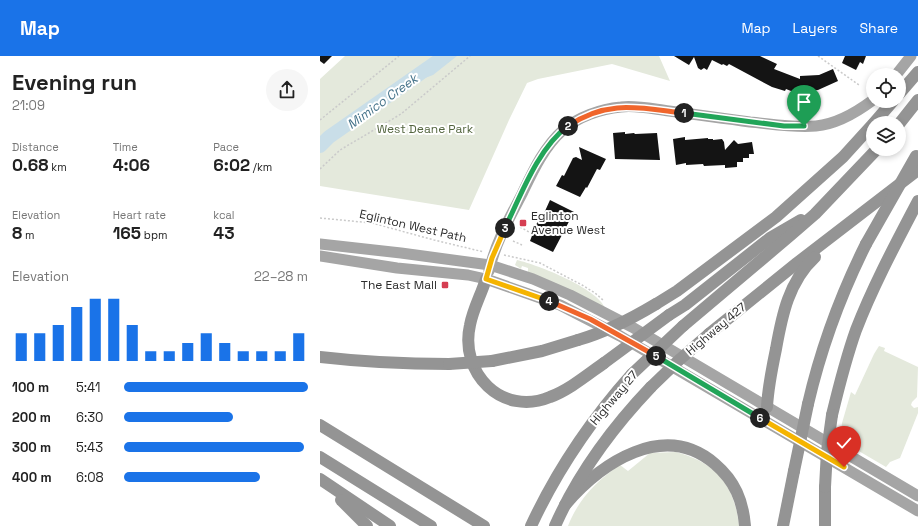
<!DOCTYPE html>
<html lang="en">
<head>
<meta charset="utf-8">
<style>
  body { margin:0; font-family:"Space Grotesk",sans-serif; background:#f6f6f6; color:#222; height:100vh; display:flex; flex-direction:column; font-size:15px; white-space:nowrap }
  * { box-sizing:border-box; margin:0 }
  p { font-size:13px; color:#767676 }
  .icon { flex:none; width:22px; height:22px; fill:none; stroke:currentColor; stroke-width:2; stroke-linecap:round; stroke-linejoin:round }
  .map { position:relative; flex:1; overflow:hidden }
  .panel { display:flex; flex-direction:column; background:#fff; width:320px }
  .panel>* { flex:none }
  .tools { position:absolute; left:546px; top:12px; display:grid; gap:8px }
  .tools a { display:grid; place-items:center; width:40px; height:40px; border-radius:50%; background:#fff; box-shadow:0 2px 6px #0003; font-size:20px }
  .pin { position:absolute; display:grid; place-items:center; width:34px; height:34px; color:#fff; margin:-41px -17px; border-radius:50% 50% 50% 0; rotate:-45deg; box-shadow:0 0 4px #0007 }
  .pin .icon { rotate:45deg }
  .km { position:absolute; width:20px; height:20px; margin:-10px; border-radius:50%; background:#222; color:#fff; font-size:11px; line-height:20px; text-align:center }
  .round { display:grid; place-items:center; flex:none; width:42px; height:42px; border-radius:21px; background:#f6f6f6 }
  .headline { display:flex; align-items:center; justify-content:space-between; height:68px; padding:0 12px }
  h1 { font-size:22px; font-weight:600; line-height:30px }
  .metrics { display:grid; grid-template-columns:repeat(3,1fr); gap:6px; height:68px; padding:4px 12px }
  .metrics div { display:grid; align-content:center }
  .metrics b { font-size:17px; font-weight:600 }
  .metrics small { font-size:11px; font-weight:400 }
  .metrics p { font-size:11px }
  .chart { height:112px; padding:8px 12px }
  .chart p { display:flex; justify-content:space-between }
  .chart svg { width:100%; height:72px; margin-top:4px; stroke:#1a73e8; stroke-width:6 }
  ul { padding:0 12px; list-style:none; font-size:13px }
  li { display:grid; grid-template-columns:64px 48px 1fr; align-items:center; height:30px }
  li i { height:10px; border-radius:5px; background:#1a73e8 }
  header { display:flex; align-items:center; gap:24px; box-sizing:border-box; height:56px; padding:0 20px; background:#1a73e8; color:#fff }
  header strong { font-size:19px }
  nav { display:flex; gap:22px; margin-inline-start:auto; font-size:14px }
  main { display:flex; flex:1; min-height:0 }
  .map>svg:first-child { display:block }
</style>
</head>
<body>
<header>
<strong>Map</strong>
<nav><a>Map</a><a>Layers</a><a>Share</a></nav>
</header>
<main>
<section class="panel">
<div class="headline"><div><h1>Evening run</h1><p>21:09</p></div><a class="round"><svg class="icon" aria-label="share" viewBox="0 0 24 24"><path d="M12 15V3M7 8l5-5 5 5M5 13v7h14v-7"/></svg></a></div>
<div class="metrics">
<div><p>Distance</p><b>0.68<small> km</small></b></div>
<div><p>Time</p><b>4:06</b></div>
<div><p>Pace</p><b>6:02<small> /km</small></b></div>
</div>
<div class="metrics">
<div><p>Elevation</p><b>8<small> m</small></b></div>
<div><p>Heart rate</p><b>165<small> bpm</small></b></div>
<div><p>kcal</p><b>43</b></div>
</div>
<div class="chart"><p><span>Elevation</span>22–28 m</p>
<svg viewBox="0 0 160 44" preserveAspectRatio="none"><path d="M5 44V27M15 44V27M25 44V22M35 44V11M45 44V6M55 44V6M65 44V22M75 44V38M85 44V38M95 44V33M105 44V27M115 44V33M125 44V38M135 44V38M145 44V38M155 44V27"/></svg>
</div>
<ul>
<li><b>100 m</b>5:41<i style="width:100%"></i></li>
<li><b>200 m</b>6:30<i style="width:59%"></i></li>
<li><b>300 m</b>5:43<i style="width:98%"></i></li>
<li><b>400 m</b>6:08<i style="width:74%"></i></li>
</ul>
</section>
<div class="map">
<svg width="598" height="470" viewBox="0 0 598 470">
  <rect width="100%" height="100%" fill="#fff"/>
  <g fill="#e4e9dc">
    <polygon points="25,0 339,0 350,25 292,8 218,23 207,27 189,64 149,154 0,130 0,23"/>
    <path d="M197 204C218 209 277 232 285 252L208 217V212L202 210 201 213 195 209Z"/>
    <polygon points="559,290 565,292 564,295 598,311 597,341 592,346 591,349 594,352 598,351 598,357 580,402 570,406 566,411 520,384 522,367 531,336 535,339 554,298"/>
    <path d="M356 396C395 406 415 429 419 470H248C258 444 277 424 300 409L308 415 330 397Z"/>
  </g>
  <polygon fill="#c9dee8" points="115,0 137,0 113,19 105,22 99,27 91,19 107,5"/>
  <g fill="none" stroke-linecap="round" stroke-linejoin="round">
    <polyline stroke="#c9dee8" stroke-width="14" points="0,90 9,81 125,0"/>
  </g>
  <g fill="#141414">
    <polygon points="0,0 12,0 4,8 0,5"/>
    <polygon points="354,0 440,0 457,8 454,13 480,23 480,20 499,19 513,13 518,25 498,34 477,36 476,37 466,33 465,35 452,31 409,8 407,10 403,8 402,9 392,4 387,14 384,12 381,14 378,12 374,1 369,9"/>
    <polygon points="525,0 546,0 543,8 540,6 536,14 522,7"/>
    <polygon points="305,76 305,78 314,77 315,78 337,77 340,104 295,103 293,77"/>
    <polygon points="365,81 365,84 388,82 388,83 393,83 393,84 402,83 404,86 405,94 414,84 418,88 432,86 434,98 429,98 429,102 423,102 423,106 417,106 417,111 405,112 405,109 384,110 383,108 366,109 366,107 356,109 353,83"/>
    <polygon points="259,91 286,103 280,114 277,113 267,132 266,131 260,141 236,130 242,119 244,120 253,102 256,101 262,104"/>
    <polygon points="230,144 254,156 233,196 210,185 216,169 219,163 221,164"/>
  </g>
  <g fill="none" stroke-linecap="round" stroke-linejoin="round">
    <g stroke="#cacaca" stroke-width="1.5" stroke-dasharray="2 2" stroke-linecap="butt">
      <polyline points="498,0 539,29"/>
      <polyline points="0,64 79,0"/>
      <polyline points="0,113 20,94 81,58 150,0"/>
      <polyline points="0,162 52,167 114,184 164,196"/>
      <polyline points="200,171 209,176"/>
      <polyline points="193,185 202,189"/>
      <polyline points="184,199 220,207 262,229 275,237 283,244"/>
    </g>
    <g stroke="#a5a5a5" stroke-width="11">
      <polyline points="576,19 591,0"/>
      <polyline points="0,188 81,197 170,209 213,223 250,239 312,271 598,440"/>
      <polyline points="0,200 77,212 148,219 166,223 240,249 300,280 598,455"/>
      <path d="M169 215C175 188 189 163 202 138 213 115 224 91 243 74 258 61 280 53 301 51 316 49 333 53 349 55 376 59 403 62 430 66 452 68 474 72 496 70 517 68 537 56 553 44"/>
    </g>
    <g stroke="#949494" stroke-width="12">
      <polyline points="579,38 598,16"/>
      <polyline points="554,67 573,45"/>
      <polyline points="579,68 598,44"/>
      <path d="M166 223C161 239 153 253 150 269 139 317 182 361 230 341 249 334 267 319 284 307"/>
      <polyline points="336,248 357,235 456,161 523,101 553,68"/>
      <polyline points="349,259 365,249 450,182 481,164"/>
      <polyline points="363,270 472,178 495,158 557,93"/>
      <polyline points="389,278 477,207 598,114"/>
      <path d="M0 301C43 306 85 308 129 308"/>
      <polyline points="172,305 222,295 258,284"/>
      <path d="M488 348C501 292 520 240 546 188"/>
      <path d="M447 351C448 331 452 312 456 293 462 259 469 225 495 201"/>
      <path d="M512 359C519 330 526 302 536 274 553 230 576 187 598 145"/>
      <polyline points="0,369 164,470"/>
      <polyline points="0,401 111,470"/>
      <polyline points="0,423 70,470"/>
      <polyline points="505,431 505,470"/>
      <polyline points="21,444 47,470"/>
      <path d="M245 449C281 407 344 364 395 408 415 425 423 445 425 470"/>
      <path d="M211 470C237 414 271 364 312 318"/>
      <path d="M235 470C258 418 292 372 331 331"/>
      <polyline points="463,470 474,415"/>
    </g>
    <g stroke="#949494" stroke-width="12">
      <polyline points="546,188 596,100"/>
      <path d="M258 284C286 276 311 263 336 248"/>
      <polyline points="284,307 349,259"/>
      <polyline points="129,308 172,305"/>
      <polyline points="312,318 363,270"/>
      <polyline points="331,331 358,305 389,278"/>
      <polyline points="474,415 488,348"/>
      <polyline points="505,431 507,395 512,359"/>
    </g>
  </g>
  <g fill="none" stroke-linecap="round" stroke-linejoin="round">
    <g stroke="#fff" stroke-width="8">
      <polyline id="split-1" points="364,57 464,70 484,70"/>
    </g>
    <g stroke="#fff" stroke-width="8">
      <path id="split-2" d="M248 70C288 43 320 52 364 57"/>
    </g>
    <g stroke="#fff" stroke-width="8">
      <path id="split-3" d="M185 172C201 139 218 92 248 70"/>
    </g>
    <g stroke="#fff" stroke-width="8">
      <polyline id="split-4" points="185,172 172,202 166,223 229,245"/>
    </g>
    <g stroke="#fff" stroke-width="8">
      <polyline id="split-5" points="229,245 270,263 336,300"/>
    </g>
    <g stroke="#fff" stroke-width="8">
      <polyline id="split-6" points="336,300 440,362"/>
    </g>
    <g stroke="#fff" stroke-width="8">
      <polyline id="split-7" points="440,362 524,411"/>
    </g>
    <use href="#split-1" stroke="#22a559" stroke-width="5"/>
    <use href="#split-2" stroke="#f0652b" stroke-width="5"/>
    <use href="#split-3" stroke="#22a559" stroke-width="5"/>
    <use href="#split-4" stroke="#f5b400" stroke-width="5"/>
    <use href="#split-5" stroke="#f0652b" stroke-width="5"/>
    <use href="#split-6" stroke="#22a559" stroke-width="5"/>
    <use href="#split-7" stroke="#f5b400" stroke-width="5"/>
  </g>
  <g fill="#d53e52" stroke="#fff" stroke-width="1.5">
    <rect x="199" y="163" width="8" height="8" rx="2"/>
    <rect x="121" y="225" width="8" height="8" rx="2"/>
  </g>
  <g text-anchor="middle" stroke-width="4" stroke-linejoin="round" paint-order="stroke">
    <g font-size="12" fill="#53653f" stroke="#fff">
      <text x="105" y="77">West Deane Park</text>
    </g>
    <g font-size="12" fill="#2d2d2d" stroke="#fff" text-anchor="start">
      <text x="211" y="164">Eglinton<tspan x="211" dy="14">Avenue West</tspan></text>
      <text x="117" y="233" text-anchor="end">The East Mall</text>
    </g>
    <g font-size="12" fill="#2d2d2d" stroke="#fff">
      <text transform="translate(93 170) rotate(13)" y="4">Eglinton West Path</text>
      <text transform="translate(396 273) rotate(-40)" y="4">Highway 427</text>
      <text transform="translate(294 342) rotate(-50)" y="4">Highway 27</text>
    </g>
    <g font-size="13" font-style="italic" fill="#437188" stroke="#fff">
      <text transform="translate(62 45) rotate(-36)" y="5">Mimico Creek</text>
    </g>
  </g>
</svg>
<div class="tools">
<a><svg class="icon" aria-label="locate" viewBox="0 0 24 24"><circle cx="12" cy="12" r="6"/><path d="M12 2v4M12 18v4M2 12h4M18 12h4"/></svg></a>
<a><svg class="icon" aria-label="layers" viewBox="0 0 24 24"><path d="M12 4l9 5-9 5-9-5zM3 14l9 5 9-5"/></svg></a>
</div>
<div class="pin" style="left:484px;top:70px;background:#1e9e55"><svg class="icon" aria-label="arrive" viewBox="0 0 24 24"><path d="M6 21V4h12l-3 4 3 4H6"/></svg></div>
<div class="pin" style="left:524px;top:411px;background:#d93025"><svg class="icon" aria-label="check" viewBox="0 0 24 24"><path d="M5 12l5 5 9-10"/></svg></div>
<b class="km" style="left:364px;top:57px">1</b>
<b class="km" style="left:248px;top:70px">2</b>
<b class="km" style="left:185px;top:172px">3</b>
<b class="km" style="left:229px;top:245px">4</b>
<b class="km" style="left:336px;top:300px">5</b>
<b class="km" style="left:440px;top:362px">6</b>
</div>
</main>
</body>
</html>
